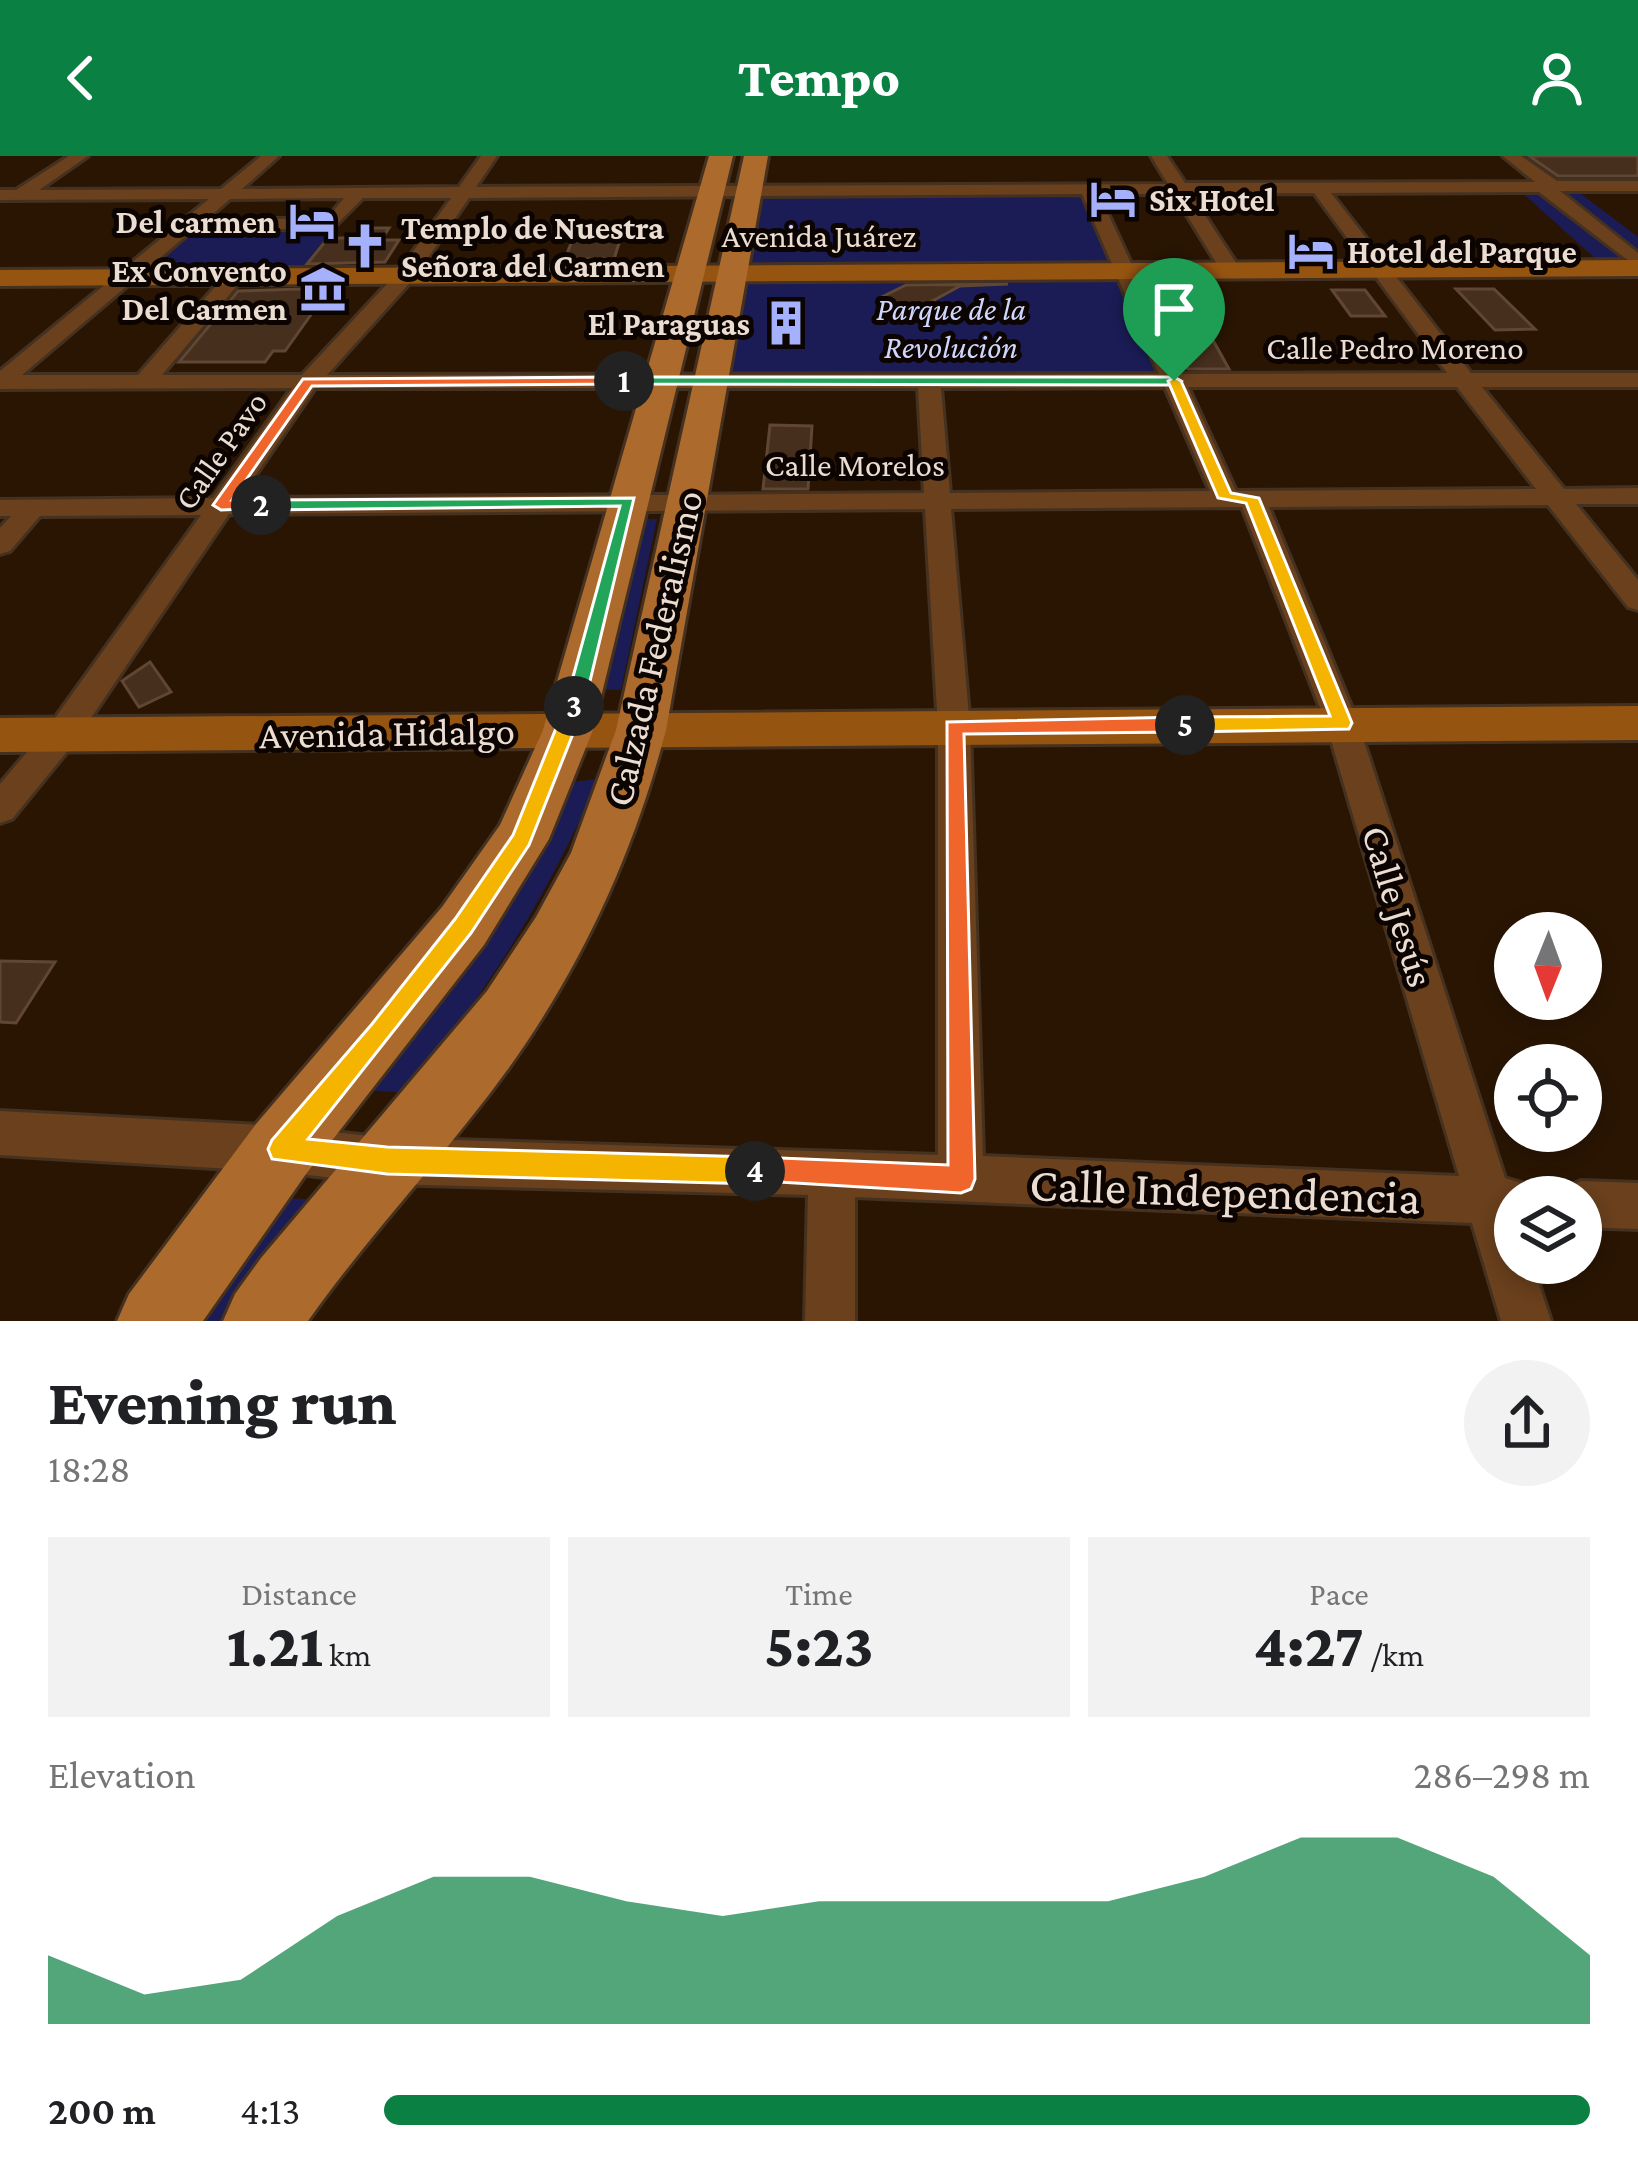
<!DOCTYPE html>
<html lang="en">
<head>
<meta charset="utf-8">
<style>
  body { margin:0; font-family:"Crimson Pro",serif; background:#f2f2f2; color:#202124; height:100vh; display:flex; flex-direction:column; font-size:45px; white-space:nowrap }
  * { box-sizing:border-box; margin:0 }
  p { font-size:39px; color:#757577 }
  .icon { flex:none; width:66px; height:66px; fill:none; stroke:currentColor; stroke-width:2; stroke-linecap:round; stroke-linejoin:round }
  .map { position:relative; height:1165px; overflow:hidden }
  .side { display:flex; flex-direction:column; background:#fff; flex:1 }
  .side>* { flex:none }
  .needle { width:78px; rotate:181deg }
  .fabs { position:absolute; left:1494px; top:756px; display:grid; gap:24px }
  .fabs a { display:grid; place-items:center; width:108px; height:108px; border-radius:50%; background:#fff; box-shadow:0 6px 18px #0003; font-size:60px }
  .pin { position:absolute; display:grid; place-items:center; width:102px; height:102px; color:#fff; margin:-123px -51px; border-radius:50% 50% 50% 0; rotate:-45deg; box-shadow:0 0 12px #0007 }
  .pin .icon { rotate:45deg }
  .km { position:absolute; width:60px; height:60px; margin:-30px; border-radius:50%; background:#222; color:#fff; font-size:33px; line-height:60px; text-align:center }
  .round { display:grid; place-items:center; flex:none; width:126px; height:126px; border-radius:63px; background:#f2f2f2 }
  .summary { display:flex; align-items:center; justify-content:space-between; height:204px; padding:0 48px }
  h1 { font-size:66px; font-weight:800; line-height:90px }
  .figures { display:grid; grid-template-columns:repeat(3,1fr); gap:18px; height:204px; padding:12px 48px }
  .figures div { display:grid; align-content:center; border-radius:0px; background:#f2f2f2; text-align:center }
  .figures b { font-size:60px; font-weight:800 }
  .figures small { font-size:33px; font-weight:400 }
  .figures p { font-size:33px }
  .chart { height:336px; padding:24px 48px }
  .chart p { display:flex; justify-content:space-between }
  .chart svg { width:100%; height:216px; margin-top:12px; fill:#0b8043; opacity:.7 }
  ul { padding:0 48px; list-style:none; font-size:39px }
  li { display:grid; grid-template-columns:192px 144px 1fr; align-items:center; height:90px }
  li i { height:30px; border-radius:15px; background:#0b8043 }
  header { display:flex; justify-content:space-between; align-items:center; height:156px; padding:0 48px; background:#0b8043; color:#fff; font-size:54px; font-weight:800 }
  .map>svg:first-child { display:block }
</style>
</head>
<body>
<header><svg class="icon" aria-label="back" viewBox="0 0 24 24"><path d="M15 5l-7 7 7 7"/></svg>Tempo<svg class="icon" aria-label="person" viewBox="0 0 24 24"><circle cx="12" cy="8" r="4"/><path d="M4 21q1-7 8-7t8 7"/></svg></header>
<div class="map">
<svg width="1638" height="1165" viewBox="0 0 1638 1165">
  <rect width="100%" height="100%" fill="#2a1503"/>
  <g fill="#1b1c55">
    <polygon points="1519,34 1576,34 1638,81 1638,104 1597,104"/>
    <polygon points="1093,36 1128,107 738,109 751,38"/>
    <polygon points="196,64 339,65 302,112 139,113"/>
    <polygon points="1135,121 1183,220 718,220 735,124"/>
    <polygon points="632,363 657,363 621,534 591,533"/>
    <path d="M598 623C549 739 485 840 404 937L353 933 563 627Z"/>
    <polygon points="260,1042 310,1043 252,1114 220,1165 169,1165"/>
  </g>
  <g fill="#472f1d" stroke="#604734" stroke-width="3">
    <polygon points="1529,0 1638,0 1638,20 1558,20"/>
    <polygon points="362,72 389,72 381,84 399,84 385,106 307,108 328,82 355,82"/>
    <polygon points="576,74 612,74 610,81 621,81 614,103 565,103"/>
    <polygon points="906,129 1008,128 960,130 912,156 880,142"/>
    <polygon points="330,132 285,195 273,195 265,206 179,206 238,135"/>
    <polygon points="1456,133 1494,133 1535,173 1495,174"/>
    <polygon points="1332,134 1365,134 1385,160 1351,160"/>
    <polygon points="1175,186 1214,186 1229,213 1188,213"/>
    <polygon points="770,269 812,270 808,333 763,333"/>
    <polygon points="150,506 171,536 139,551 122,525"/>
    <polygon points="0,805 55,806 16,867 0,866"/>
  </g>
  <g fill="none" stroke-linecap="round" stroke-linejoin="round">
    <g stroke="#453120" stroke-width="6">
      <g id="street">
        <path d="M69 0H88L39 34 221 33 261 0H279L242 33 459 31 481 0H497L476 31 1168 28 1151 0H1167L1185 27 1535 26 1503 0H1521L1557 25H1638V35H1560L1638 97V112L1539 36 1331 37 1471 217H1638V231H1482L1564 333 1638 332V348H1576L1638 424V454L1628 451 1548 349 1269 351 1358 567 1505 1022 1531 1030 1536 1041H1515V1107H1532L1551 1165H1501L1472 1067 855 1041V1165H805L808 1039 387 1028 281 1016 0 999V955L281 970 387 982 938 999V571L925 353 229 358 74 587 12 663 0 667V628L50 569 201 359 40 360 10 395 0 398V372L11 360H0V344L213 342 292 232 0 233V215L209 43 0 44V34H16ZM1314 37 1447 217 1182 218 1099 38H1174L1220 113 1230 119 1240 113 1191 38ZM1082 38 1159 218 327 219 414 122 469 42ZM344 42 327 63H207L230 43ZM363 42H451L400 114 302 219H162L245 120 235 114 228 116 138 219H22L194 73H332ZM1165 231 1210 335 950 337 941 232ZM1188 231H1457L1536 333 1236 335ZM315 232H918L924 337 240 342ZM1242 351 1326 567 1459 1020 983 1000 970 571 951 353Z"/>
        <polygon points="1581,1025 1638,1027 1638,1073 1581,1071 1581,1041 1561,1041 1565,1032"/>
      </g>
    </g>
    <g stroke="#453120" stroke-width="6">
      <g id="secondary">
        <polygon points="1638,104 1638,120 0,130 0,114"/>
        <polygon points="1638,550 1638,584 0,596 0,562"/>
      </g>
    </g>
    <g stroke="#453120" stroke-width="6">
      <g id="primary">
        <polygon points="709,0 733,0 593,574 549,683 484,789 306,1018 203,1165 117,1165 129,1138 256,968 442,751 500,669 543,574"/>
        <path d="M744 0H768L666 574C634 696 582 810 508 913 445 1000 370 1077 308 1165H223L235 1138 261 1102 487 835 536 761 571 697 616 574Z"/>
      </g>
    </g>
    <use href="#street" fill="#6a401d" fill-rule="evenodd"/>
    <use href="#secondary" fill="#965411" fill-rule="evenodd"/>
    <use href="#primary" fill="#ad6a2d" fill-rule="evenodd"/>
  </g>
  <polygon fill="#22a559" stroke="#fff" stroke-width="3" points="624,221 1174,221 1181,225 1174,229 619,228"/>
  <polygon fill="#f0652b" stroke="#fff" stroke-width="3" points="624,221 629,228 312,230 232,344 261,344 269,349 267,352 221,354 213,349 303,223"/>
  <polygon fill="#22a559" stroke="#fff" stroke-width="3" points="634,342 584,550 574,557 565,550 620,350 261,354 253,349 261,344"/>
  <polygon fill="#f5b400" stroke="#fff" stroke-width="3" points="574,542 584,550 529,689 471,777 308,983 387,991 755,1001 764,1005 768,1015 764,1024 755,1028 387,1018 272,1003 268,993 272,984 372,868 455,763 513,679 565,550"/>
  <polygon fill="#f0652b" stroke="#fff" stroke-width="3" points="1185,561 1194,569 1185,576 964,578 975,1023 971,1033 961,1037 745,1024 741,1015 745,1005 755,1001 948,1009 947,566"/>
  <polygon fill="#f5b400" stroke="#fff" stroke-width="3" points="1174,221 1181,225 1231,337 1259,342 1352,567 1349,573 1185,576 1175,569 1185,561 1330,560 1246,347 1218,342 1168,225"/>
  <defs>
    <g id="hotel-bare" transform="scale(3.6)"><path d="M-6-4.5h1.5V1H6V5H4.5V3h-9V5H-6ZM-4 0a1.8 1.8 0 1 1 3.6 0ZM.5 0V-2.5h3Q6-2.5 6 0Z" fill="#a5b1fc" stroke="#0c0401" stroke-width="2.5" paint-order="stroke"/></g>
    <g id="church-bare" transform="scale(3.6)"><path d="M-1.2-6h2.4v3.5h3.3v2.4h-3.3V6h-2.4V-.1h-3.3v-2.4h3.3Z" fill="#a5b1fc" stroke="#0c0401" stroke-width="2.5" paint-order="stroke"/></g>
    <g id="museum-bare" transform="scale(3.6)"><path d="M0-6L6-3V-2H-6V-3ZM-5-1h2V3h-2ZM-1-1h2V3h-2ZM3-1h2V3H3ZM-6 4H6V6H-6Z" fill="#a5b1fc" stroke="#0c0401" stroke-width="2.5" paint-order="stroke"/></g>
    <g id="building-bare" transform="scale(3.6)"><path d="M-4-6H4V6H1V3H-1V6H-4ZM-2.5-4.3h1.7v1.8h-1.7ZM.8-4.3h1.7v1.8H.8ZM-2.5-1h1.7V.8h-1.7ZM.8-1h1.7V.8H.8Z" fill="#a5b1fc" stroke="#0c0401" stroke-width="2.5" paint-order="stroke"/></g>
  </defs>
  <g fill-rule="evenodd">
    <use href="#hotel-bare" x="1113" y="43"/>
    <use href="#hotel-bare" x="312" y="65"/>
    <use href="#church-bare" x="365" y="90"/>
    <use href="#hotel-bare" x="1311" y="95"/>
    <use href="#museum-bare" x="323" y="133"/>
    <use href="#building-bare" x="786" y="167"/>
  </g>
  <g text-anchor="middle" stroke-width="10" stroke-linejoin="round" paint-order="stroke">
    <g font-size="33" font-weight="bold" fill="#ecddd2" stroke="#0c0401" text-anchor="start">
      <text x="1149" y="55">Six Hotel</text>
      <text x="276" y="77" text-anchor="end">Del carmen</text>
      <text x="401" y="83">Templo de Nuestra<tspan x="401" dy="38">Señora del Carmen</tspan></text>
      <text x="1347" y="107">Hotel del Parque</text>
      <text x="287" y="126" text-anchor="end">Ex Convento<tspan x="287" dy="38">Del Carmen</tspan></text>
      <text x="750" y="179" text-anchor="end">El Paraguas</text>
    </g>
    <g font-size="33" fill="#ecddd2" stroke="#0c0401">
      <text x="819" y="91">Avenida Juárez</text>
      <text x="1395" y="203">Calle Pedro Moreno</text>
      <text transform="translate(220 294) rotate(-55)" y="12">Calle Pavo</text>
      <text x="855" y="320">Calle Morelos</text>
    </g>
    <g font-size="33" font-style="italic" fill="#cfd7fe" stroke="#0c0401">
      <text x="951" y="164">Parque de la<tspan x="951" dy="38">Revolución</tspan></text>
    </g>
    <g font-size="39" fill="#ecddd2" stroke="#0c0401">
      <text transform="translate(653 492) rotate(-77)" y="14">Calzada Federalismo</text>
      <text transform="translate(387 576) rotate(-1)" y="14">Avenida Hidalgo</text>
      <text transform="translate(1399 750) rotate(73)" y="14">Calle Jesús</text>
    </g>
    <g font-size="48" fill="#ecddd2" stroke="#0c0401">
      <text transform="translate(1225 1034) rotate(2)" y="17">Calle Independencia</text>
    </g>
  </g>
</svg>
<div class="fabs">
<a><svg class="needle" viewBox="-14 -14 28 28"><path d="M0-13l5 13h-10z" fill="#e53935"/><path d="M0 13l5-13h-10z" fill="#757577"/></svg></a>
<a><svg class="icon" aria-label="locate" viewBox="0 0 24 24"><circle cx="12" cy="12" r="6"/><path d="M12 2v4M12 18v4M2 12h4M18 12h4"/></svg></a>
<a><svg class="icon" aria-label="layers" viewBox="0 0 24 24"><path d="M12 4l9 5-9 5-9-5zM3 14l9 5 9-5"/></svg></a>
</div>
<div class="pin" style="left:1174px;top:225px;background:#1e9e55"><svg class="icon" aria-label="arrive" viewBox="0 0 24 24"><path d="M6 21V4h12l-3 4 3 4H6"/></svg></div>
<b class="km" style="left:624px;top:225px">1</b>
<b class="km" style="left:261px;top:349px">2</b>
<b class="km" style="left:574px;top:550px">3</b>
<b class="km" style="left:755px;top:1015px">4</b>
<b class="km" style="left:1185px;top:569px">5</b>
</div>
<section class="side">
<div class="summary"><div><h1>Evening run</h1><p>18:28</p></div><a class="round"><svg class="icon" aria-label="share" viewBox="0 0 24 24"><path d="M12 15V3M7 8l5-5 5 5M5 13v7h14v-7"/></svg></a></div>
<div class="figures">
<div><p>Distance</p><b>1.21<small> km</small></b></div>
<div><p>Time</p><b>5:23</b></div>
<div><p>Pace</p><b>4:27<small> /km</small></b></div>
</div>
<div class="chart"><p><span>Elevation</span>286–298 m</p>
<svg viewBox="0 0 160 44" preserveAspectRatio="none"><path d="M0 44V30L10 38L20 35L30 22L40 14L50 14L60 19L70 22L80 19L90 19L100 19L110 19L120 14L130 6L140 6L150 14L160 30V44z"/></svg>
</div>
<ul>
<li><b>200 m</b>4:13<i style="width:100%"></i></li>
</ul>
</section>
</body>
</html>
